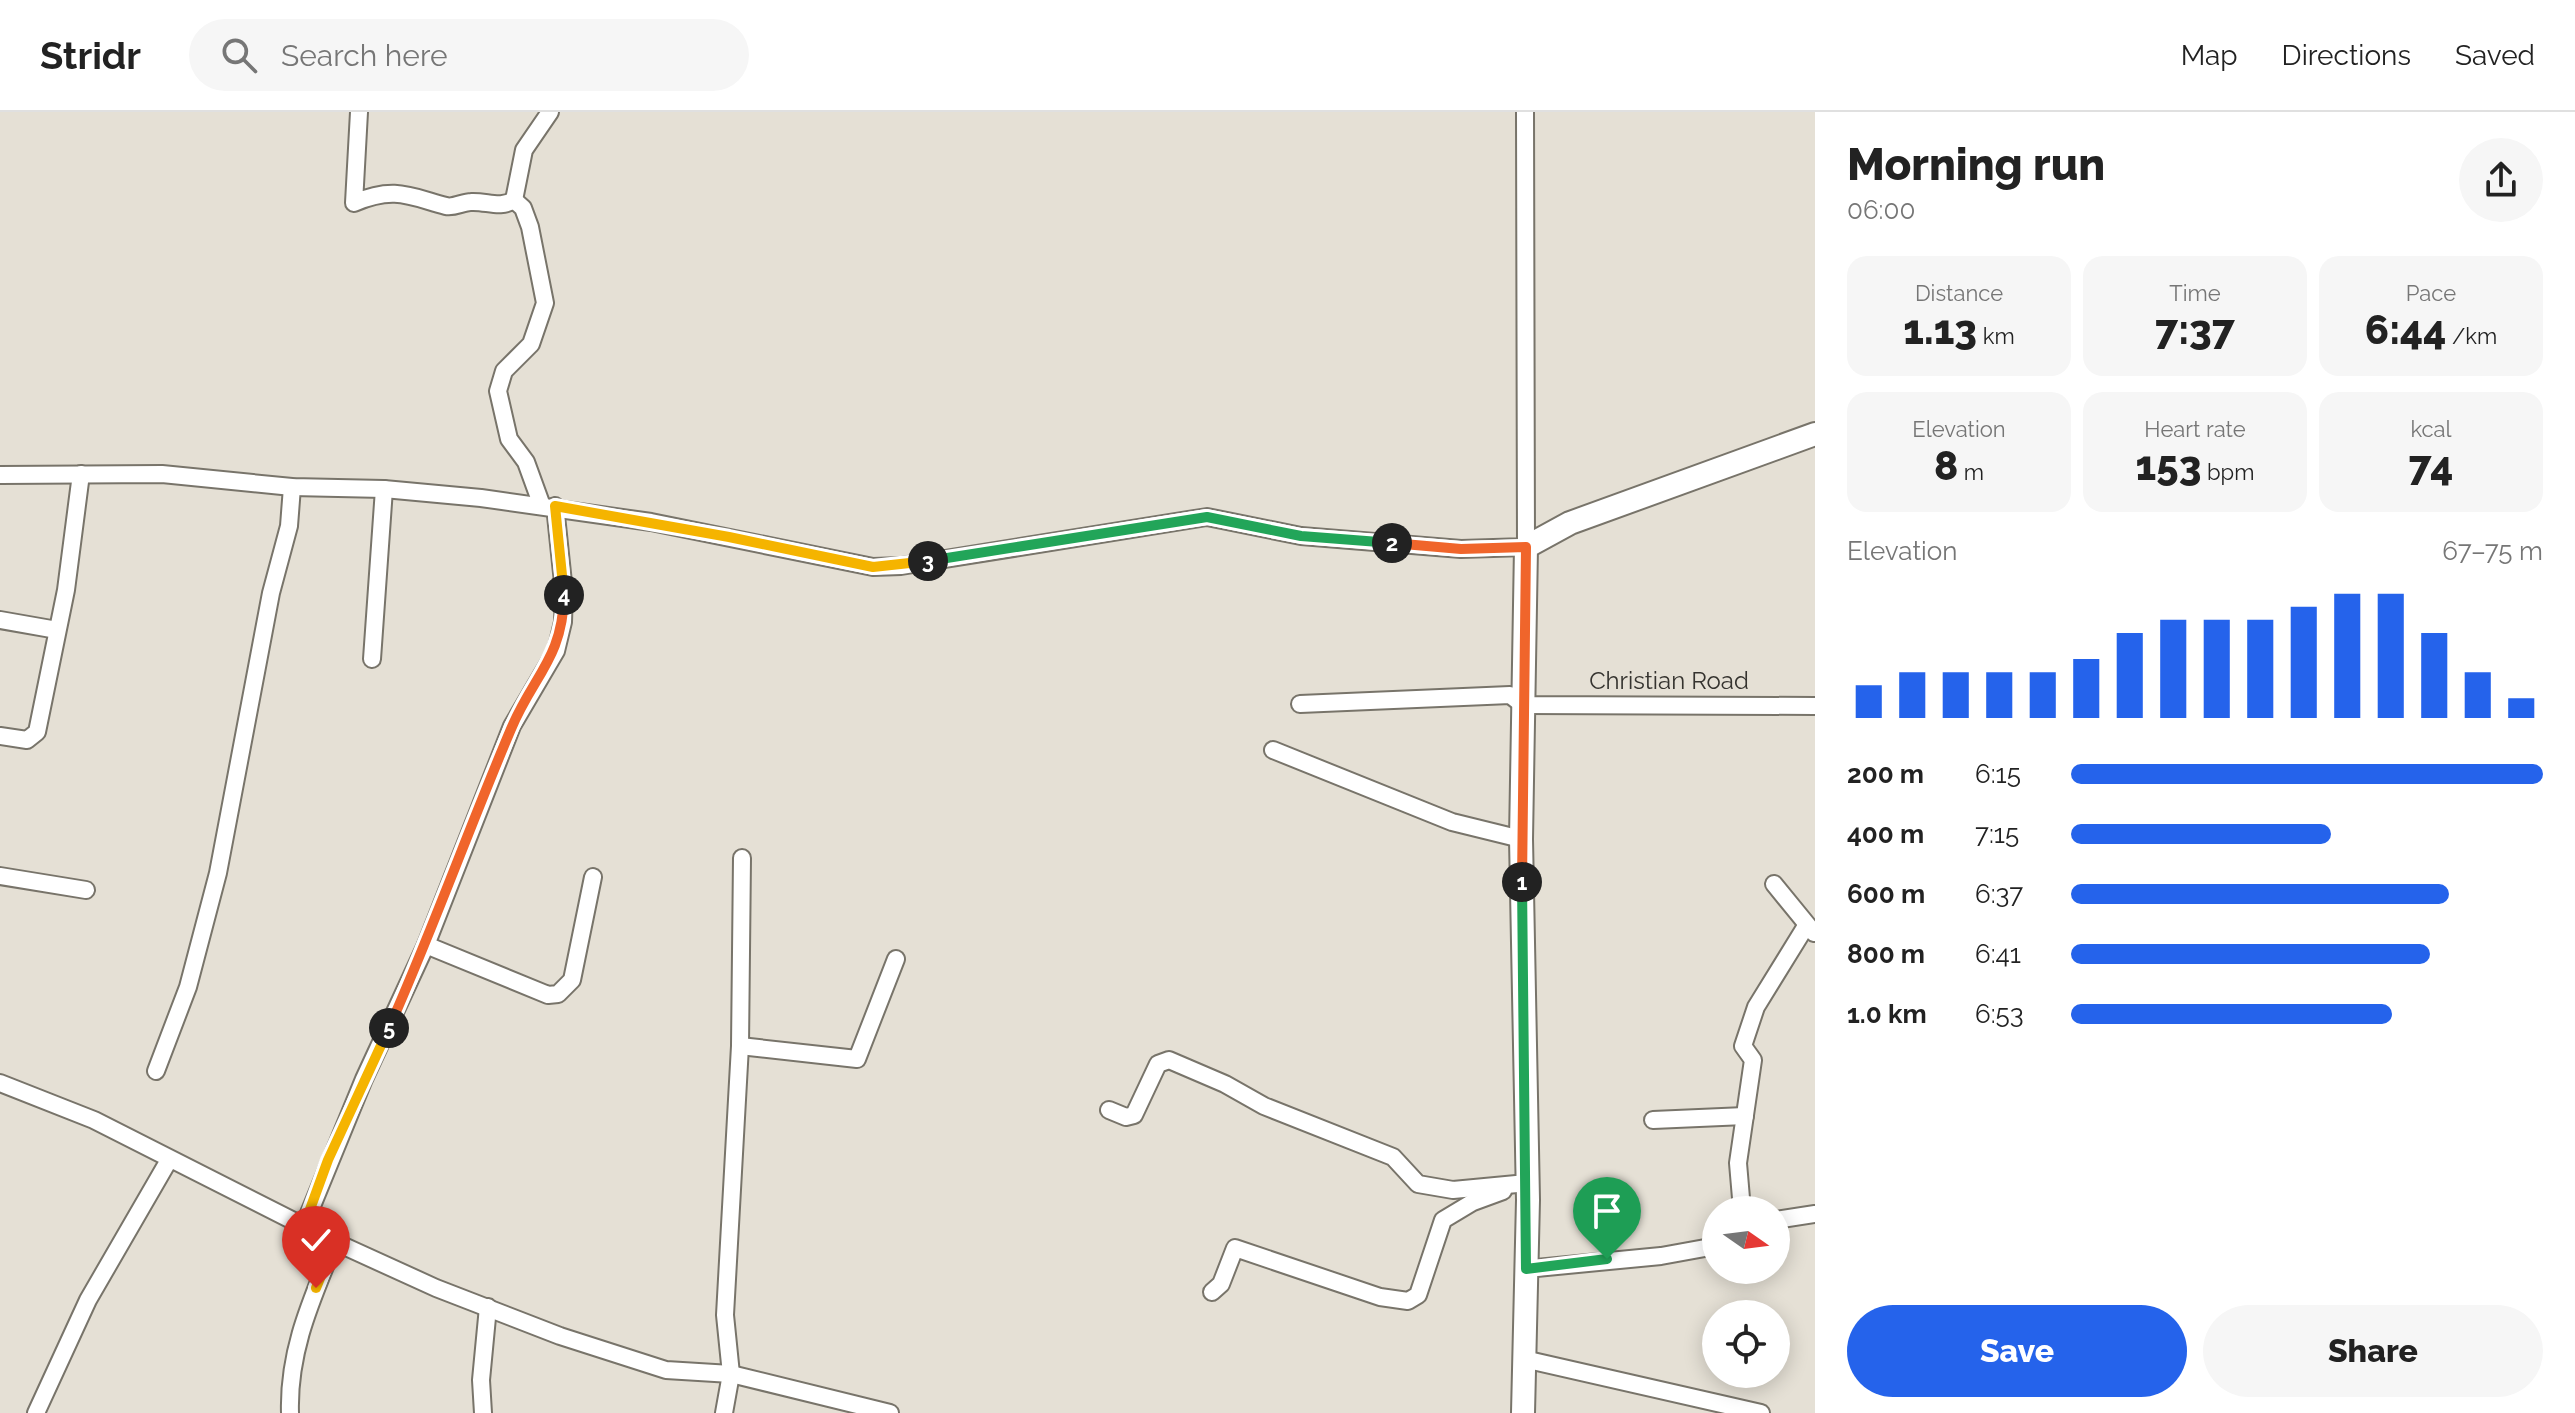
<!DOCTYPE html>
<html lang="en">
<head>
<meta charset="utf-8">
<style>
  body { margin:0; font-family:Raleway,sans-serif; background:#f6f6f6; color:#222; height:100vh; display:flex; flex-direction:column; font-size:30px; white-space:nowrap }
  * { box-sizing:border-box; margin:0 }
  p { font-size:26px; color:#767676 }
  .icon { flex:none; width:44px; height:44px; fill:none; stroke:currentColor; stroke-width:2; stroke-linecap:round; stroke-linejoin:round }
  .map { position:relative; flex:1; overflow:hidden }
  .details { display:flex; flex-direction:column; background:#fff; width:760px }
  .details>* { flex:none }
  .needle { width:52px; rotate:104deg }
  .tools { position:absolute; left:1702px; top:1084px; display:grid; gap:16px }
  .tools a { display:grid; place-items:center; width:88px; height:88px; border-radius:50%; background:#fff; box-shadow:0 4px 20px #0003; font-size:40px }
  .pin { position:absolute; display:grid; place-items:center; width:68px; height:68px; color:#fff; margin:-82px -34px; border-radius:50% 50% 50% 0; rotate:-45deg; box-shadow:0 0 8px #0007 }
  .pin .icon { rotate:45deg }
  .km { position:absolute; width:40px; height:40px; margin:-20px; border-radius:50%; background:#222; color:#fff; font-size:22px; line-height:40px; text-align:center }
  .round { display:grid; place-items:center; flex:none; width:84px; height:84px; border-radius:42px; background:#f6f6f6 }
  .overview { display:flex; align-items:center; justify-content:space-between; height:136px; padding:0 32px }
  h1 { font-size:44px; font-weight:800; line-height:60px }
  .figures { display:grid; grid-template-columns:repeat(3,1fr); gap:12px; height:136px; padding:8px 32px }
  .figures div { display:grid; align-content:center; border-radius:20px; background:#f6f6f6; text-align:center }
  .figures b { font-size:40px; font-weight:800 }
  .figures small { font-size:22px; font-weight:400 }
  .figures p { font-size:22px }
  .chart { height:224px; padding:16px 32px }
  .chart p { display:flex; justify-content:space-between }
  .chart svg { width:100%; height:144px; margin-top:8px; stroke:#2563eb; stroke-width:6 }
  .action { display:flex; gap:16px; margin-top:auto; padding:16px 32px }
  .action a { flex:1; height:92px; border-radius:48px; background:#2563eb; color:#fff; font-size:32px; font-weight:800; line-height:92px; text-align:center }
  .action a+a { background:#f6f6f6; color:#222 }
  ul { padding:0 32px; list-style:none; font-size:26px }
  li { display:grid; grid-template-columns:128px 96px 1fr; align-items:center; height:60px }
  li i { height:20px; border-radius:10px; background:#2563eb }
  header { display:flex; align-items:center; gap:48px; box-sizing:border-box; height:112px; padding:0 40px; background:#fff; border-bottom:2px solid #e0e0e0 }
  header strong { font-size:38px }
  nav { display:flex; gap:44px; margin-inline-start:auto; font-size:28px }
  .search { width:560px; height:72px; background:#f6f6f6; display:flex; align-items:center; gap:20px; box-sizing:border-box; padding:0 28px; border-radius:44px; color:#767676; font-size:30px }
  main { display:flex; flex:1; min-height:0 }
  .map>svg:first-child { display:block }
</style>
</head>
<body>
<header>
<strong>Stridr</strong>
<div class="search"><svg class="icon" aria-label="search" viewBox="0 0 24 24"><circle cx="10" cy="10" r="6"/><path d="M15 15l6 6"/></svg>Search here</div>
<nav><a>Map</a><a>Directions</a><a>Saved</a></nav>
</header>
<main>
<div class="map">
<svg width="1815" height="1301" viewBox="0 0 1815 1301">
  <rect width="100%" height="100%" fill="#e5e0d5"/>
  <g fill="none" stroke-linecap="round" stroke-linejoin="round">
    <g stroke="#78746a" stroke-width="20">
      <g id="street">
        <path d="M359 0 354 91C394 74 409 84 446 94 454 96 463 90 471 90 487 89 500 97 514 88"/>
        <polyline points="514,88 523,96 530,115 545,191 531,232 504,259 498,279 509,327 526,350 542,394"/>
        <polyline points="514,88 524,38 550,0"/>
        <polyline points="0,363 162,362 292,375 384,377 481,386 651,410 873,455 901,454 1207,405 1301,424 1461,437 1526,435 1525,0"/>
        <polyline points="0,508 57,518"/>
        <polyline points="372,547 384,377"/>
        <polyline points="1300,592 1510,583 1523,593 1815,594"/>
        <polyline points="0,624 27,628 37,620 66,478 81,362"/>
        <polyline points="1273,638 1452,710 1521,727"/>
        <polyline points="0,764 86,778"/>
        <polyline points="1774,772 1814,821"/>
        <polyline points="426,833 548,883 558,882 572,868 593,765"/>
        <polyline points="740,934 857,947 896,847"/>
        <polyline points="156,959 188,875 218,761 271,481 289,414 292,375"/>
        <polyline points="0,971 94,1008 335,1130 436,1176 560,1224 666,1258 731,1262 890,1301"/>
        <polyline points="1109,998 1126,1005 1134,1003 1158,952 1169,948 1225,972 1264,994 1393,1045 1418,1072 1453,1078 1527,1071"/>
        <polyline points="1653,1008 1745,1004"/>
        <polyline points="1742,1098 1738,1051 1753,948 1743,934 1756,895 1806,814"/>
        <polyline points="1776,1108 1815,1102"/>
        <polyline points="305,1111 364,967 426,833 512,614 556,539 563,510 564,480 555,394"/>
        <polyline points="1526,1157 1661,1144 1716,1134"/>
        <polyline points="1212,1180 1221,1172 1235,1136 1380,1185 1408,1189 1418,1183 1443,1108 1473,1090 1503,1079"/>
        <polyline points="1524,1247 1761,1301"/>
        <polyline points="36,1301 88,1188 169,1048"/>
        <path d="M290 1301C288 1238 312 1187 335 1130"/>
        <polyline points="483,1301 481,1268 488,1195"/>
        <polyline points="724,1301 731,1262 725,1203 740,934 742,746"/>
      </g>
    </g>
    <g stroke="#78746a" stroke-width="26">
      <polyline id="secondary" points="1523,1301 1528,1088 1521,727 1526,435 1570,411 1815,322"/>
    </g>
    <use href="#street" stroke="#fff" stroke-width="16"/>
    <use href="#secondary" stroke="#fff" stroke-width="22"/>
  </g>
  <g fill="none" stroke-linecap="round" stroke-linejoin="round">
    <g stroke="#fff" stroke-width="16">
      <polyline id="split-1" points="1522,770 1526,1157 1607,1147"/>
    </g>
    <g stroke="#fff" stroke-width="16">
      <polyline id="split-2" points="1392,431 1461,437 1526,435 1522,770"/>
    </g>
    <g stroke="#fff" stroke-width="16">
      <polyline id="split-3" points="928,449 1207,405 1301,424 1392,431"/>
    </g>
    <g stroke="#fff" stroke-width="16">
      <polyline id="split-4" points="564,483 555,394 729,425 873,455 928,449"/>
    </g>
    <g stroke="#fff" stroke-width="16">
      <path id="split-5" d="M389 916C433 817 469 716 511 617 533 564 563 546 564 483"/>
    </g>
    <g stroke="#fff" stroke-width="16">
      <polyline id="split-6" points="316,1176 335,1130 305,1111 328,1048 389,916"/>
    </g>
    <use href="#split-1" stroke="#22a559" stroke-width="10"/>
    <use href="#split-2" stroke="#f0652b" stroke-width="10"/>
    <use href="#split-3" stroke="#22a559" stroke-width="10"/>
    <use href="#split-4" stroke="#f5b400" stroke-width="10"/>
    <use href="#split-5" stroke="#f0652b" stroke-width="10"/>
    <use href="#split-6" stroke="#f5b400" stroke-width="10"/>
  </g>
  <g text-anchor="middle" stroke-width="6" stroke-linejoin="round" paint-order="stroke">
    <g font-size="24" fill="#35332f" stroke="#e5e0d5">
      <text x="1669" y="577">Christian Road</text>
    </g>
  </g>
</svg>
<div class="tools">
<a><svg class="needle" viewBox="-14 -14 28 28"><path d="M0-13l5 13h-10z" fill="#e53935"/><path d="M0 13l5-13h-10z" fill="#767676"/></svg></a>
<a><svg class="icon" aria-label="locate" viewBox="0 0 24 24"><circle cx="12" cy="12" r="6"/><path d="M12 2v4M12 18v4M2 12h4M18 12h4"/></svg></a>
</div>
<div class="pin" style="left:1607px;top:1147px;background:#1e9e55"><svg class="icon" aria-label="arrive" viewBox="0 0 24 24"><path d="M6 21V4h12l-3 4 3 4H6"/></svg></div>
<div class="pin" style="left:316px;top:1176px;background:#d93025"><svg class="icon" aria-label="check" viewBox="0 0 24 24"><path d="M5 12l5 5 9-10"/></svg></div>
<b class="km" style="left:1522px;top:770px">1</b>
<b class="km" style="left:1392px;top:431px">2</b>
<b class="km" style="left:928px;top:449px">3</b>
<b class="km" style="left:564px;top:483px">4</b>
<b class="km" style="left:389px;top:916px">5</b>
</div>
<section class="details">
<div class="overview"><div><h1>Morning run</h1><p>06:00</p></div><a class="round"><svg class="icon" aria-label="share" viewBox="0 0 24 24"><path d="M12 15V3M7 8l5-5 5 5M5 13v7h14v-7"/></svg></a></div>
<div class="figures">
<div><p>Distance</p><b>1.13<small> km</small></b></div>
<div><p>Time</p><b>7:37</b></div>
<div><p>Pace</p><b>6:44<small> /km</small></b></div>
</div>
<div class="figures">
<div><p>Elevation</p><b>8<small> m</small></b></div>
<div><p>Heart rate</p><b>153<small> bpm</small></b></div>
<div><p>kcal</p><b>74</b></div>
</div>
<div class="chart"><p><span>Elevation</span>67–75 m</p>
<svg viewBox="0 0 160 44" preserveAspectRatio="none"><path d="M5 44V34M15 44V30M25 44V30M35 44V30M45 44V30M55 44V26M65 44V18M75 44V14M85 44V14M95 44V14M105 44V10M115 44V6M125 44V6M135 44V18M145 44V30M155 44V38"/></svg>
</div>
<ul>
<li><b>200 m</b>6:15<i style="width:100%"></i></li>
<li><b>400 m</b>7:15<i style="width:55%"></i></li>
<li><b>600 m</b>6:37<i style="width:80%"></i></li>
<li><b>800 m</b>6:41<i style="width:76%"></i></li>
<li><b>1.0 km</b>6:53<i style="width:68%"></i></li>
</ul>
<div class="action"><a>Save</a><a>Share</a></div>
</section>
</main>
</body>
</html>
